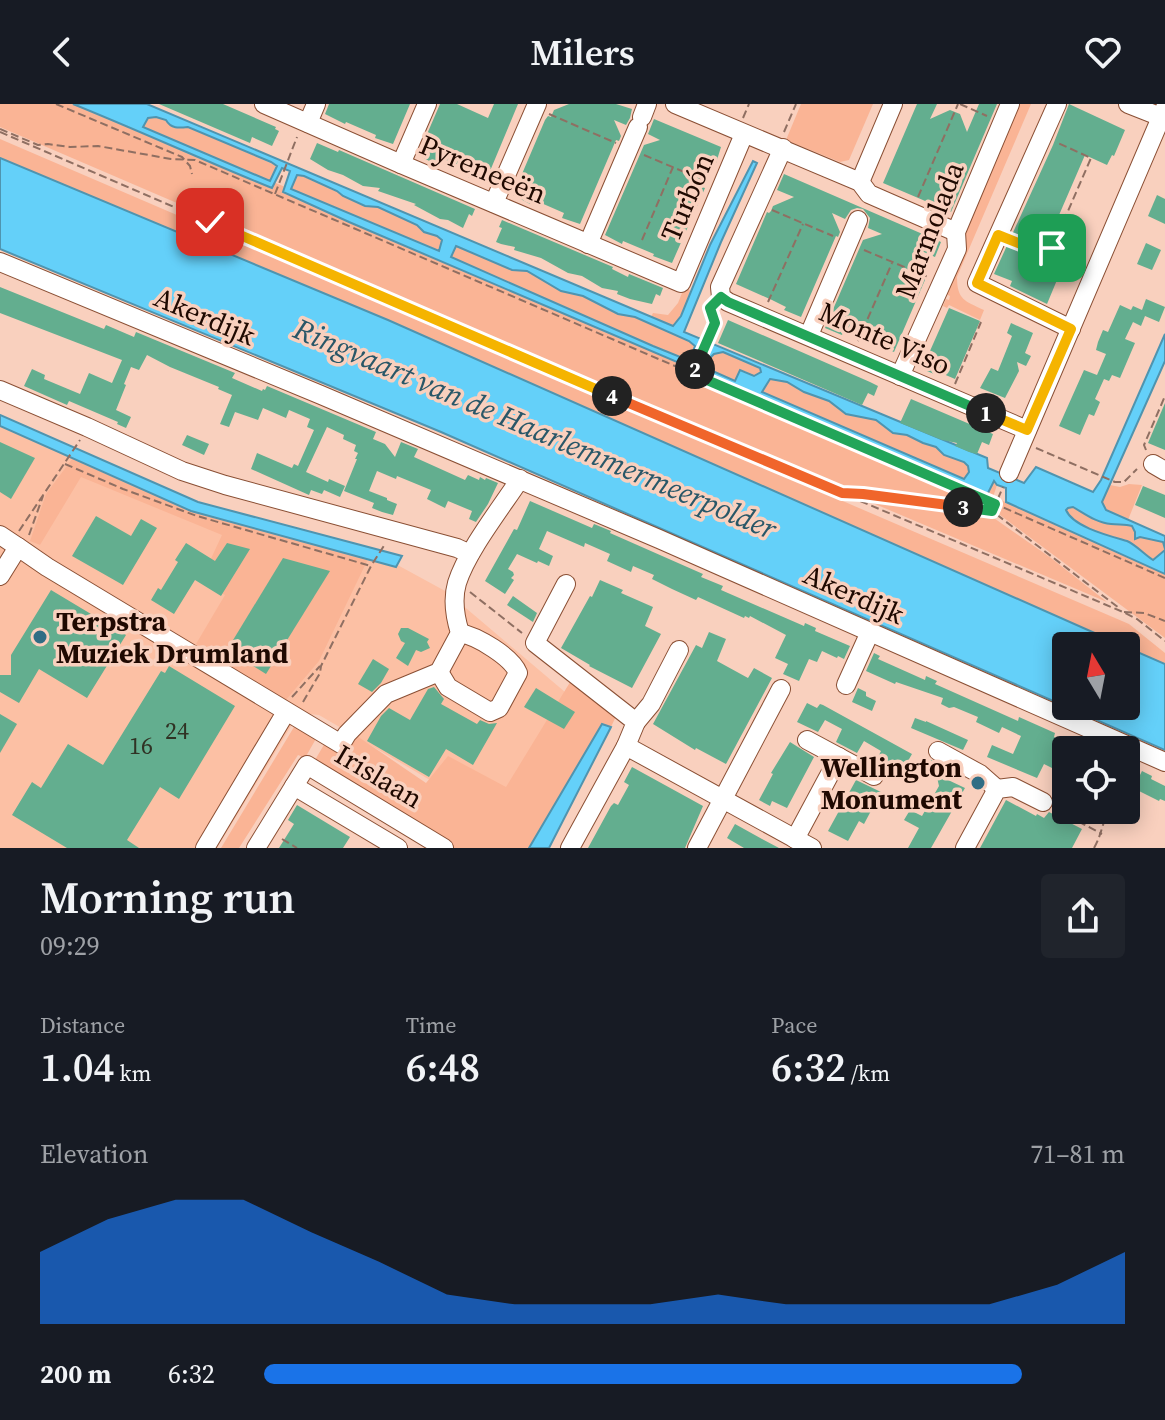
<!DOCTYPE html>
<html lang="en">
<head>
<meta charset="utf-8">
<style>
  body { margin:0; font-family:"Source Serif 4",serif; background:#20242c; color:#f1f3f6; height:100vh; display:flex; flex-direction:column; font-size:30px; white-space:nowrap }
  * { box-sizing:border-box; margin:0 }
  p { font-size:26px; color:#9ea1a6 }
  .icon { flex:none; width:44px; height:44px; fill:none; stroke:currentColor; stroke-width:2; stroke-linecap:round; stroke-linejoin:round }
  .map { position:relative; height:744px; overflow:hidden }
  .details { display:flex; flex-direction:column; background:#171b24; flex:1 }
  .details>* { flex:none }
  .needle { width:52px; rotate:350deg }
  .controls { position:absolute; left:1052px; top:528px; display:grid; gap:16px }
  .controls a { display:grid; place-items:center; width:88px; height:88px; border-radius:8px; background:#171b24; box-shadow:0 4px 20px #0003; font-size:40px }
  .pin { position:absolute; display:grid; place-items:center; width:68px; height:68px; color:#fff; margin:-34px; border-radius:16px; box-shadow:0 4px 12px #0006 }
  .km { position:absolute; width:40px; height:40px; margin:-20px; border-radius:50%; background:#222; color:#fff; font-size:22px; line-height:40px; text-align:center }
  .round { display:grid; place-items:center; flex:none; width:84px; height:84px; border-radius:8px; background:#20242c }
  .overview { display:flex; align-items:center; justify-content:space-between; height:136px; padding:0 40px }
  h1 { font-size:44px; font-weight:600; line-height:60px }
  .figures { display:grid; grid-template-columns:repeat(3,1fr); gap:12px; height:136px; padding:8px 40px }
  .figures div { display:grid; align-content:center }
  .figures b { font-size:40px; font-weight:600 }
  .figures small { font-size:22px; font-weight:400 }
  .figures p { font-size:22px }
  .chart { height:224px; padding:16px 40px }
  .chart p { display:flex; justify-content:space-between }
  .chart svg { width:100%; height:144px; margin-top:8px; fill:#1a73e8; opacity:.7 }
  ul { padding:0 40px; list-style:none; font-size:26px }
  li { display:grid; grid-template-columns:128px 96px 1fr; align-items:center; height:60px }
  li i { height:20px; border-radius:10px; background:#1a73e8 }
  header { display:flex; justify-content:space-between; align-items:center; height:104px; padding:0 40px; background:#171b24; font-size:36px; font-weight:600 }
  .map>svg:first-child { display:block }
</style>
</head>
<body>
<header><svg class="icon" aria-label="back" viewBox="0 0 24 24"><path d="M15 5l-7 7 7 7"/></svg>Milers<svg class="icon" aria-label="heart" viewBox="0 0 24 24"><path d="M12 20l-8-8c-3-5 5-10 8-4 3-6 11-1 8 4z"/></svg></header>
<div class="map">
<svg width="1165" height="744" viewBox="0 0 1165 744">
  <rect width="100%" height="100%" fill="#f9d0be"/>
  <polygon fill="#fcc0a4" points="0,316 195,402 392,458 447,488 578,599 505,720 319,611 299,609 217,744 0,744"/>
  <g fill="#fab495">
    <path d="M0 0H73L139 26 148 14 156 13 166 16C171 25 179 24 188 22L277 62 271 77 290 85 297 70 337 87 343 92 365 101 378 103 417 121 424 128 437 132 442 136 450 152 455 142 512 166H527L561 187 583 192 618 210 634 213 689 237 695 242 691 253 686 255 694 258 699 242 709 247 702 269 986 390 993 376 997 381 989 405 837 383 0 23Z"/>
    <polygon points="801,0 873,0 849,56 840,58 786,36"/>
    <path d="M1019 0H1031L957 173C957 196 965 197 984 206L980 216 949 201 947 204 943 202 946 195 949 196 950 192 944 189 971 112Z"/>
    <polygon points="0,35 1129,520 1165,549 1165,560 388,216 0,54"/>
    <polygon points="684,184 691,187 681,212 673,222 651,213 653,209 668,211 678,199"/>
    <polygon points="723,248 761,264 761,268 754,272 745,267 736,277 707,265 711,258 711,253 714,250"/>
    <polygon points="769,275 787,278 804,288 830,297 846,310 876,316 893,329 907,330 923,339 936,343 945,351 964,358 968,362 970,368 965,375 761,288"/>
    <polygon points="72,355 191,407 368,455 319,557 285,597 196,540 225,491 200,478 222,431 81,373 40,441 30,437 46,390"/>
    <polygon points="1129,380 1142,381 1128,416 1106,406 1102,398 1110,381 1120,383"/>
    <polygon points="856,392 924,400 991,412 1051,454 1107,498"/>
    <polygon points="1001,396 1165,470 1165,534 996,408"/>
    <polygon points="1061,399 1132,422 1148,434 1163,438 1165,443 1165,463 1055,412"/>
    <polygon points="572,575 617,610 611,623 602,620 529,744 452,744 315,656 325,639 346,650 357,632 426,679 448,652 506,683"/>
    <polygon points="294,623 317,633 305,654 298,651 239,744 221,744"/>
  </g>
  <g fill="#64d0f9" stroke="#4f94af" stroke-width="2" fill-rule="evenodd">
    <path d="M73 0H147L673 222 681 212 710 141 753 57 757 59 721 138 684 228 987 354 988 364 1024 379 1036 363 1093 388 1101 376 1165 230V257L1102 398 1106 406 1165 432V445L1163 438 1140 433 1135 435V428L1132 422C1125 420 1119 421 1111 420 1097 419 1085 410 1073 403L1068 404 1066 406C1073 423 1110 432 1127 437 1136 441 1144 450 1153 456L1165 446V470L1006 398V384L997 381 994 377 987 391 701 268 709 247 700 243 691 264 349 118 283 88 290 67 282 64 272 84C205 57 140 27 73 0ZM156 13 166 16C171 25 179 24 188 23L271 58 277 62 270 77 143 23 148 14ZM297 71 304 72 337 87 343 92 365 102 378 103 417 121 424 128 437 132 442 136 439 147 291 85ZM456 142 512 166 527 167 561 187 583 192 618 210 635 213 689 237 695 242 691 252 685 255 653 242 451 153ZM723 248 760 264 761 268 754 272 740 266 735 277 708 265 711 258V253L714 250ZM770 275 787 278 804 288 829 297 846 310 876 316 893 329 907 331 923 339 936 343 944 351 964 358 968 362 969 368 964 375 762 288Z"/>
    <polygon points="0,54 388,216 1124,542 1066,542 1066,602 1126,602 1126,543 1165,560 1165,646 441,328 0,145"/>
    <polygon points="0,311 198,398 402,452 396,463 191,407 0,322"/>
    <polygon points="602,620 611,623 549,744 529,744"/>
  </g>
  <g fill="#63ae8f">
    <polygon points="159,0 223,0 276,23 275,25 279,27 272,42 252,33 250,39"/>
    <polygon points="329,0 410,0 393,40 375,34 376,31 346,18 345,20 325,10"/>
    <polygon points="440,0 457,0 488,14 494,0 518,0 485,79 468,73 470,68 437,54 435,60 418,51"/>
    <polygon points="569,0 616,0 632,5 630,14 626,21 614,16 621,32 619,37 616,36 580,120 562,114 564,109 532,95 530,100 513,91 545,16 548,12 551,13 554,6"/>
    <polygon points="917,0 937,0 930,15 950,6 960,10 967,28 979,0 997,0 951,108 883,79"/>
    <polygon points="1069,0 1125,26 1114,52 1112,51 1107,61 1085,51 1040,155 1062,164 1047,200 1010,182 1012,177 994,170 1053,41"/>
    <polygon points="654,15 721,43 716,59 700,53 706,71 702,83 705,84 672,159 653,152 654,150 623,137 622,140 605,131 644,41 660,36 648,30"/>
    <polygon points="317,39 338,48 339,46 475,105 472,112 469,110 463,124 448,116 440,115 414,101 416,100 378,87 380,84 363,82 343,71 328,66 310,55"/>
    <polygon points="784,70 941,138 935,153 917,145 925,167 923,172 925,176 894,248 876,240 877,236 860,229 858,234 843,228 842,231 825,224 863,136 882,130 868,124 870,114 863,105 857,104 851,106 845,115 832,109 840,128 838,133 836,132 801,213 784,206 786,203 772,196 736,180 767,108 769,109 771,107 773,102 794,93 777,86"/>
    <polygon points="1157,91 1165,95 1165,120 1148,112"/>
    <polygon points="502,116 613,163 612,165 628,173 629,170 663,184 660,192 656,190 652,200 630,195 617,190 618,187 602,184 582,172 568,169 541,154 514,146 515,143 501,140 496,138 502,124 499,123"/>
    <polygon points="1146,139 1161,146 1152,166 1137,160"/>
    <polygon points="0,183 104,225 106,221 134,233 136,228 235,269 232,274 262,287 263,285 265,286 267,282 376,328 373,335 385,340 395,353 401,338 418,345 414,353 465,376 468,371 479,376 480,373 485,376 486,374 498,379 488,400 476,418 469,415 472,407 448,397 445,404 427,395 431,386 397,372 396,375 377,367 369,387 387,394 387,396 397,400 393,411 382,408 372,404 374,399 344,387 357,355 355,355 358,349 354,347 356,341 343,335 344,331 327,323 306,368 328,378 329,375 345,382 340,393 324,386 322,390 311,386 309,391 251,365 257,349 292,364 294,360 298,362 314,326 307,323 310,315 289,306 286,314 263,304 258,316 235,308 229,323 220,320 232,291 218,285 219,283 170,263 147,251 139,266 131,263 124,280 126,281 116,306 131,313 126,324 117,320 118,318 69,297 67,301 24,282 32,265 45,271 44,275 80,290 89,269 112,279 122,256 0,209"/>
    <polygon points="1146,195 1165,203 1159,218 1145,212 1141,222 1133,218 1125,235 1135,239 1120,274 1112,271 1109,277 1104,275 1095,295 1100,298 1094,312 1089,310 1080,331 1059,322 1084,266 1097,271 1106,250 1096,246 1098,238 1103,226 1108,228 1120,201 1131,206 1133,202 1142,206"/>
    <polygon points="949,204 980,217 955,275 941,269 939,272 922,265"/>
    <polygon points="728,216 870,278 878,282 874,292 868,289 862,301 718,239"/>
    <polygon points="1011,219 1033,229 1025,249 1031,252 1026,262 1017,258 1019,267 1005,294 980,284 991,264 998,267 1012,232 1007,229"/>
    <polygon points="911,295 993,330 989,341 982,338 977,350 969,348 955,342 957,339 942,336 900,319"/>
    <polygon points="1165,299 1165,346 1148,339"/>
    <polygon points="187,331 209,340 204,351 182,341"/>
    <polygon points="0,338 35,354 11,395 0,388"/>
    <polygon points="1143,382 1165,391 1165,414 1135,401"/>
    <polygon points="530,397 592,424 594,420 611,427 610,429 703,470 701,473 723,482 721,486 804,522 805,519 816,524 815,527 850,542 844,555 838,552 837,554 822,547 817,558 809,555 799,577 783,570 788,560 775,554 786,531 750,512 749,514 745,512 744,514 698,493 696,496 672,485 652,475 654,471 633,462 631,468 607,457 610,450 585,439 584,443 547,427 539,445 553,452 549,462 538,457 537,459 517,450 508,465 513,468 514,471 511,474 514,476 505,490 485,477 514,425 517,426"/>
    <polygon points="96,412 131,432 141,415 157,424 123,481 72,452"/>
    <polygon points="186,439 215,457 227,439 250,445 221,492 195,476 174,510 151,496 158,484 161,486 178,458 175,456"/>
    <polygon points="283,454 330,467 266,570 227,546"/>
    <polygon points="600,476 623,486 621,489 653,503 645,522 661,530 632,584 589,562 590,561 561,544 590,492 592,493"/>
    <polygon points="51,486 126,531 87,594 39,565 19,599 0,588 0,571 11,571 11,551"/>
    <polygon points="513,492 537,509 533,518 507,501"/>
    <polygon points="401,524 408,524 429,535 427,538 430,544 421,548 416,546 408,562 396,554 405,539 401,537 398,530"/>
    <polygon points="709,528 726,535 717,557 748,574 754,564 772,574 726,660 696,644 695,646 653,620 696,541 702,544"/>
    <polygon points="874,549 880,552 878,555 925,576 926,572 937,577 935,580 1018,617 1019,613 1055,629 1054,633 1084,646 1066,646 1066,655 1060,652 1054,665 1044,660 1037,674 987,653 992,641 1013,650 1021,632 1002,623 999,629 976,618 978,613 954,603 949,604 941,600 943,594 896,578 895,580 866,567"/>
    <polygon points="373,555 389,565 381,579 372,588 358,580"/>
    <polygon points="169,562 235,602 179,695 160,683 127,736 139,744 67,744 12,711 32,678 41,684 68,640 103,661 161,567 165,569"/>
    <polygon points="434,583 444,595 441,600 477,620 480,616 489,620 497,619 473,661 446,645 429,673 367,637 381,612 389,604 410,616 428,585"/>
    <polygon points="536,584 575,608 564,625 524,603"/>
    <polygon points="858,584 866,588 866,592 876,597 872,607 852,598"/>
    <polygon points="807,599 817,604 820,600 823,601 912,650 897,676 875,659 881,647 864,637 857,649 836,638 842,625 825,616 818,628 797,618"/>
    <polygon points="0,610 17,620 0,649"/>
    <polygon points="915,614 926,618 926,617 968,636 963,646 911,624"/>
    <polygon points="790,638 814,653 787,704 772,697 770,702 759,696 773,670 771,669"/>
    <polygon points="931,656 950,667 946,675 965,684 931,744 908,744 919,724 904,716 910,706 922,712 939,682 936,669 926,664"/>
    <polygon points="632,663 703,702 685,744 588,744 611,702 614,699 618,701 629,681 624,678"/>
    <polygon points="1142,667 1152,672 1151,675 1165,682 1165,697 1160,695 1159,697 1129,682 1133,671 1139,673"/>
    <polygon points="856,676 881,688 864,720 859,717 848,737 828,727"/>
    <polygon points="1006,696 1036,712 1037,710 1044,714 1049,708 1082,725 1072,744 980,744"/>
    <polygon points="297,701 350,733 343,744 279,744 294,720 288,716"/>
    <polygon points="735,720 762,735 779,744 744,744 727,734"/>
  </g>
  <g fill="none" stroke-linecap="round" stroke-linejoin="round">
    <g stroke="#8a4f34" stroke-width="20">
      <g id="minor">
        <polyline points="264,0 401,60 681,179 744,30"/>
        <polyline points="675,0 860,78 869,90 956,128"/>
        <polyline points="1057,0 977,179 1071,225"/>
        <polyline points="1128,0 1161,13"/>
        <polyline points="642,13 647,0"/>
        <polyline points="308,19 316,0"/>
        <polyline points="783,44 720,183 721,193 728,198 1027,326"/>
        <polyline points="401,60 427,0"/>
        <polyline points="860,78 893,0"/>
        <polyline points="494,99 537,0"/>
        <polyline points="588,140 638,23"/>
        <polyline points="0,158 321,291 659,435 1165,658"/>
        <polyline points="809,231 858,116"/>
        <polyline points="900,272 957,145 956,128 1010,0"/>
        <polyline points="0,286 87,323 182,367 225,381 457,444 470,450"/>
        <polyline points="1153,360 1165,367"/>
        <polyline points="1009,369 1165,4"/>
        <polyline points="0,431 18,443"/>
        <path d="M0 472 18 443 47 463 341 640 347 630 386 590 439 568 460 529C455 513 452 496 457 479 467 447 501 404 520 375"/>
        <polyline points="566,480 535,539 636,618 626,642 812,744"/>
        <path d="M439 568 448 583 490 608 499 604 518 569C512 553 477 532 460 529"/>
        <polyline points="846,581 870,528"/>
        <polyline points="636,618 651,600 679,546"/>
        <polyline points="807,636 874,672"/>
        <polyline points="938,647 980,670 997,685"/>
        <polyline points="294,682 398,744"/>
        <polyline points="795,735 839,653"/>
        <polyline points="205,744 286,608"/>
        <polyline points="256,744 307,661 444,744"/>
        <polyline points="570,744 626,642"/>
        <polyline points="697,744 781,585"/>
        <polyline points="965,744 997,685 1013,683 1043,698"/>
      </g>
    </g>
    <g stroke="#8f6f62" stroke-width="2" stroke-dasharray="8 4" stroke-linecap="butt">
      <polyline points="56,0 182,53 190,62 192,70"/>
      <polyline points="960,0 987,12"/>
      <polyline points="549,10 616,39"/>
      <polyline points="743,14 749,0"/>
      <polyline points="0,25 38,41 48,40 70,43 98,42 171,55 195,56 938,375 1165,474"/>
      <polyline points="0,28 626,298 1123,508 1137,515 1165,537"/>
      <polyline points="784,28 796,0"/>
      <polyline points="644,51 708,78"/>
      <polyline points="275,90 297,33"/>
      <polyline points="918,93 958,0"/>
      <polyline points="772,106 833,132"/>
      <polyline points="642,136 673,63"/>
      <polyline points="1014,137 1046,150 1052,144 1091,54 1058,39"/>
      <polyline points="864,146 928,173"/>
      <polyline points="768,198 803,120"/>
      <polyline points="858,237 892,159"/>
      <polyline points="693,268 715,219 710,204"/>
      <polyline points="955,280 981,218"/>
      <polyline points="1036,344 1115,378 1124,378 1137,365"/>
      <polyline points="1146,346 1144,341 1165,292"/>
      <polyline points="65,360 123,385 197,412 371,462"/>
      <polyline points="843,389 863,390 992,407 1119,504"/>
      <polyline points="993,406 1003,383"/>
      <polyline points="19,427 80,336"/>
      <polyline points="29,431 43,392"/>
      <polyline points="470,488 522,529"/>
      <polyline points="1124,508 1144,509 1165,517"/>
      <polyline points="292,593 320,562"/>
      <polyline points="303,598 320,569 321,562 371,462 385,440"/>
      <polyline points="1126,673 1133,660"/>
      <polyline points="1057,706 1102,730"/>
      <polyline points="282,735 297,744"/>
      <path d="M1094 744C1102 730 1102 719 1109 706"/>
    </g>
    <use href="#minor" stroke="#fff" stroke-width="18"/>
  </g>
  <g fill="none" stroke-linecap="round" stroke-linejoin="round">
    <g stroke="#fff" stroke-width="16">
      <polyline id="split-1" points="986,309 1027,326 1071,225 977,179 998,131 1046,150 1052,144"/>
    </g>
    <g stroke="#fff" stroke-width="16">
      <polyline id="split-2" points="695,265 715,219 710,204 721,193 728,198 986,309"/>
    </g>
    <g stroke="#fff" stroke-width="16">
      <polyline id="split-3" points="695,265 693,270 995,400 992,407 963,403"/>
    </g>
    <g stroke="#fff" stroke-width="16">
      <polyline id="split-4" points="612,292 842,389 863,390 963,403"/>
    </g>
    <g stroke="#fff" stroke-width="16">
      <polyline id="split-5" points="210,118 612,292"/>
    </g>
    <use href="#split-1" stroke="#f5b400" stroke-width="10"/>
    <use href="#split-2" stroke="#22a559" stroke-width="10"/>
    <use href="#split-3" stroke="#22a559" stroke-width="10"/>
    <use href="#split-4" stroke="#f0652b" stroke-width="10"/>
    <use href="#split-5" stroke="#f5b400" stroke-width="10"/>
  </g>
  <g fill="#306d84" stroke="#f9d0be" stroke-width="3">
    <circle cx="40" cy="533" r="8"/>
    <circle cx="978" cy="679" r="8"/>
  </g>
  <g text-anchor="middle" stroke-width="7" stroke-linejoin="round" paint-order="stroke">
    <g font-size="24" fill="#303224">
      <text x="177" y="635">24</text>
      <text x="141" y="650">16</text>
    </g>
    <g font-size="28" fill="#1f0901" stroke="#f9d0be">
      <text transform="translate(483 65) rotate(23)" y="10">Pyreneeën</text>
      <text transform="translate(687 93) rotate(-67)" y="10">Turbón</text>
      <text transform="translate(929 126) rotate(-69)" y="10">Marmolada</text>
      <text transform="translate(205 212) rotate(23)" y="10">Akerdijk</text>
      <text transform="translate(885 234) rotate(24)" y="10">Monte Viso</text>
      <text transform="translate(854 490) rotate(24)" y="10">Akerdijk</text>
      <text transform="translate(379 672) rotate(31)" y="10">Irislaan</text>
    </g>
    <g font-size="28" font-weight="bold" fill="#1f0901" stroke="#f9d0be" text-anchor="start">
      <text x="56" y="527">Terpstra<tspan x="56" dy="32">Muziek Drumland</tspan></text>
      <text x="962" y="673" text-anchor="end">Wellington<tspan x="962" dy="32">Monument</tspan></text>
    </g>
    <g font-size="30" font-style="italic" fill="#295768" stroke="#f9d0be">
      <text transform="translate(535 325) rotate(23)" y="10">Ringvaart van de Haarlemmermeerpolder</text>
    </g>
  </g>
</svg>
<div class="controls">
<a><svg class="needle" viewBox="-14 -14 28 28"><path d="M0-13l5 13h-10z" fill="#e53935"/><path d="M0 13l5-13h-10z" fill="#9ea1a6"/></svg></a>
<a><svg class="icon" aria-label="locate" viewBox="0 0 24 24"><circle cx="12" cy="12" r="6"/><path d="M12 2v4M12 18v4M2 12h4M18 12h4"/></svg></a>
</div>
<div class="pin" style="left:1052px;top:144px;background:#1e9e55"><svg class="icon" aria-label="arrive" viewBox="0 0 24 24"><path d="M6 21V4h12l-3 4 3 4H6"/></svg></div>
<div class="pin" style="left:210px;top:118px;background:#d93025"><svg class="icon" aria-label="check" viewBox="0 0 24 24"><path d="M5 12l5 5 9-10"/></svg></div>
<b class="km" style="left:986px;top:309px">1</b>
<b class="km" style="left:695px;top:265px">2</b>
<b class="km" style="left:963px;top:403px">3</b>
<b class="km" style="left:612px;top:292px">4</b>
</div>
<section class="details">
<div class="overview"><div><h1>Morning run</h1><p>09:29</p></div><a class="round"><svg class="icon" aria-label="share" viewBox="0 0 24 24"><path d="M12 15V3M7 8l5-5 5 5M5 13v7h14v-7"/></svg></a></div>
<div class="figures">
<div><p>Distance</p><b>1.04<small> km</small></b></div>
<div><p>Time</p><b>6:48</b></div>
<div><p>Pace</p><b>6:32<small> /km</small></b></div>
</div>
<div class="chart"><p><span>Elevation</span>71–81 m</p>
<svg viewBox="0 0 160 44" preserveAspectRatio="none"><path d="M0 44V22L10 12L20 6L30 6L40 16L50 25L60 35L70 38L80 38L90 38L100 35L110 38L120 38L130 38L140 38L150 32L160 22V44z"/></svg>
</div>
<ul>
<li><b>200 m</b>6:32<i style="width:88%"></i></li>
</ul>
</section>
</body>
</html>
